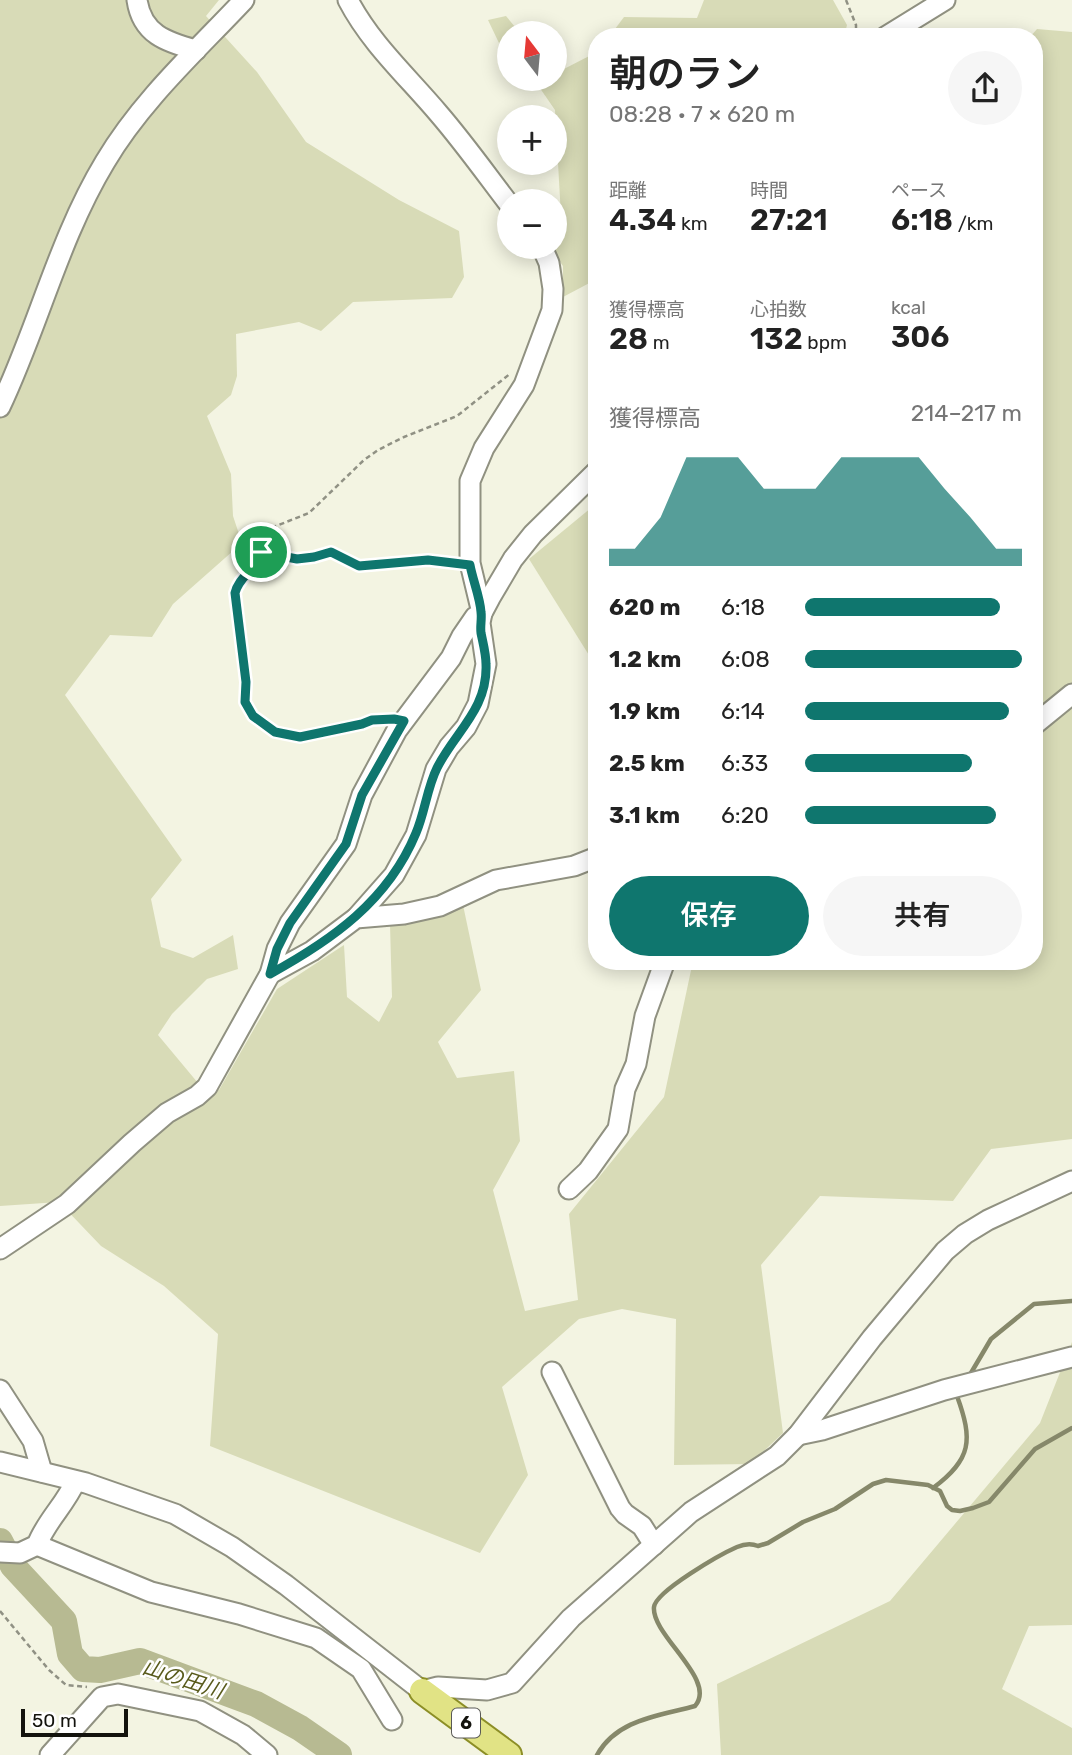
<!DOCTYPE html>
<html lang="ja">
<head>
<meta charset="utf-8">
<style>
  body { margin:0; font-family:Rubik,"Noto Sans JP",sans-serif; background:#f6f6f6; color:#222; height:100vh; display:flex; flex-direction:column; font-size:26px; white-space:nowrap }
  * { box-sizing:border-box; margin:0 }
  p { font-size:23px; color:#767676 }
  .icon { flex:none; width:38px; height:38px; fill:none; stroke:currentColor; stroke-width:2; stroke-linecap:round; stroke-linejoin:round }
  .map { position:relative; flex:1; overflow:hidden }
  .panel { position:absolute; left:588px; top:28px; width:455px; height:942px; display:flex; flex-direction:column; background:#fff; border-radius:28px; box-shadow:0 4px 18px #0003 }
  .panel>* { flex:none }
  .needle { width:46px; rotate:344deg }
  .fabs { position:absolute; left:497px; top:21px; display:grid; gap:14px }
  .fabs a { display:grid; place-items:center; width:70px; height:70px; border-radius:50%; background:#fff; box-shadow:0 4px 18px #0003; font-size:35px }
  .scale { position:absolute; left:21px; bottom:18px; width:107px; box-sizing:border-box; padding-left:7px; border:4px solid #13130d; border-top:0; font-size:19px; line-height:24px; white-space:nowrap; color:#13130d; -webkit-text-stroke:5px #fff; paint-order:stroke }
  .pin { position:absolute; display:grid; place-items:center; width:60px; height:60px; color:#fff; margin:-30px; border:4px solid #fff; border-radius:50%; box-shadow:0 2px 7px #0007 }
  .round { display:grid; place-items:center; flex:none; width:74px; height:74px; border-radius:37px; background:#f6f6f6 }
  .head { display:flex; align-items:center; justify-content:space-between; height:119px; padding:0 21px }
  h1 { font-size:38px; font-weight:600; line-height:52px }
  .metrics { display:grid; grid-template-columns:repeat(3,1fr); gap:10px; height:119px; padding:7px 21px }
  .metrics div { display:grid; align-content:center }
  .metrics b { font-size:30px; font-weight:600 }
  .metrics small { font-size:19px; font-weight:400 }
  .metrics p { font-size:19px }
  .chart { height:196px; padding:14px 21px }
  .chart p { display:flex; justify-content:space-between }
  .chart svg { width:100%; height:126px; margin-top:7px; fill:#0f766e; opacity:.7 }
  .primary-button { display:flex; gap:14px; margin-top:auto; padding:14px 21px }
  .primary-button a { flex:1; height:80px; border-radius:42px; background:#0f766e; color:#fff; font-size:28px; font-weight:600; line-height:80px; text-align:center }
  .primary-button a+a { background:#f6f6f6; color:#222 }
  ul { padding:0 21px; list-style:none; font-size:23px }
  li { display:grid; grid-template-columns:112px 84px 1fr; align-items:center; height:52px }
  li i { height:18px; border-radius:9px; background:#0f766e }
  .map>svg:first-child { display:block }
</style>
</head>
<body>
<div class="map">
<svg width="1072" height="1755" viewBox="0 0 1072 1755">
  <rect width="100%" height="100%" fill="#f3f4e2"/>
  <g fill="#d8dbb7">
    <polygon points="0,0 219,0 206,16 257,72 306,142 399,200 459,231 464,277 452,298 353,302 321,331 299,322 236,334 237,376 231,395 207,416 231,474 233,516 242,543 173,604 152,637 110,635 65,695 182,860 151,899 161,947 193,958 233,935 238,969 207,979 172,1014 158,1035 198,1083 219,1090 277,989 344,945 347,997 379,1022 392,997 390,924 463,905 481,990 438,1042 457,1078 514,1071 520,1141 493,1190 525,1311 578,1300 569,1214 664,1097 693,961 1034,961 1034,37 1030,37 1037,29 1072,32 1072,1139 991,1149 953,1201 820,1196 761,1265 783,1433 750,1464 674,1465 676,1319 622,1309 579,1319 502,1387 528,1475 480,1553 210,1446 218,1334 164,1286 101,1246 59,1202 0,1206"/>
    <polygon points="704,0 833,0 847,25 844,37 609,37 624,17 697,18"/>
    <polygon points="506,16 520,33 509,33 509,64 488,20"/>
    <polygon points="597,52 597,279 563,297 563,266 550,247 555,247 555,219 561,216 555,110 535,81 516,79 555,79 555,69 560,71"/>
    <polygon points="597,503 597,662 592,660 529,559"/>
    <polygon points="1072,1342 1072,1625 1029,1626 1002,1689 1072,1728 1072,1755 721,1755 717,1684 890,1601 1040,1423"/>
  </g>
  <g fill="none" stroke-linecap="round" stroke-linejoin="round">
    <g stroke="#86886a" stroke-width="4.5">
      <polyline points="968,1378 991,1339 1034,1304 1072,1301"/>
      <path d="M933 1488C972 1459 973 1440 957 1396L960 1392"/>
      <path d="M597 1755C617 1719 659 1716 695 1706 718 1680 651 1635 654 1607 656 1591 721 1554 737 1547 744 1544 751 1543 758 1546L768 1543 803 1522 835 1509 873 1484 886 1480 928 1485 940 1491 947 1506 952 1510 960 1511 973 1508 989 1502 1035 1449 1072 1428"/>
    </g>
    <polyline stroke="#b7ba92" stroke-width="26" points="0,1541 13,1566 64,1621 70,1654 83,1669 100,1670 140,1661 256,1704 300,1728 339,1755"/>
    <g stroke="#909181" stroke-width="23">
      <g id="minor">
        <path d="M137 0C142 34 166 42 196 50"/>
        <path d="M348 0C371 44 407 76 439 114 464 143 486 174 509 204"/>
        <polyline points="885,37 945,0"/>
        <path d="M0 407C38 327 59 238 105 162 141 101 196 51 244 0"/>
        <polyline points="1034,725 1072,694"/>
        <polyline points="356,918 394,875 416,835 436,769 449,747 466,727 478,704 486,664 480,623 482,613 490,598 513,559 533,534 597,471"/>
        <polyline points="270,974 312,951 356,918 404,914 440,906 496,880 574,866 597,857"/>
        <polyline points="569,1189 588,1171 618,1129 625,1089 636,1064 645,1016 665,961"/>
        <polyline points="0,1249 67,1204 132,1143 167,1113 197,1096 207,1087 270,974 277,949 290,923 346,844 362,795 397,730 451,658 462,636 475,617 482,613 470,563 470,481 484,448 524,385 552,310 553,289 549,263 542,247"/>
        <polyline points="552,1372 620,1508 625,1514 642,1526 654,1545"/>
        <polyline points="0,1390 33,1441 42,1472"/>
        <polyline points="798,1435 822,1430 944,1390 1072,1357"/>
        <polyline points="0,1462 86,1483 175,1514 232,1547 286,1585 422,1691 438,1687 487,1690 512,1683 571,1618 691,1512 777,1456 798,1435 872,1338 945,1251 965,1234 988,1220 1072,1181"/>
        <polyline points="37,1545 151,1592 239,1614 316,1638 361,1669 392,1720"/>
        <path d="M0 1552 20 1553 37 1545C46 1521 65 1505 75 1482"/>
        <polyline points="50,1755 102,1697 118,1694 200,1711 243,1735 267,1755"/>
      </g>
    </g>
    <g stroke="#8c8e26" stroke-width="28">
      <polyline id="major" points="422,1691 509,1755"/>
    </g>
    <g stroke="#909184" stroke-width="2.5" stroke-dasharray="5 3.5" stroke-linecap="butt">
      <polyline points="846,0 856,25 856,37"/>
      <polyline points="261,552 297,559 314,557 331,552 359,566 428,560 453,563"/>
      <polyline points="383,719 300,737 275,732 253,716 245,702 245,682 235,593 242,577 260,558 263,542 271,528 309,513 364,460 378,450 404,437 457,416 511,373"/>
      <polyline points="0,1611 49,1670 66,1685 87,1687"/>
    </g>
    <use href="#minor" stroke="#fff" stroke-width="19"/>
    <use href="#major" stroke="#e1e385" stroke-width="24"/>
  </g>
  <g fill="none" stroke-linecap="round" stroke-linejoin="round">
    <g stroke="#fff" stroke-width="14">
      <path id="route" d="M261 552 297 559 314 557 331 552 359 566 428 560 470 565C473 581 480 597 481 612 482 619 480 626 481 633 483 643 486 654 486 664 488 709 455 732 437 768 427 788 425 812 416 833 388 901 332 940 270 974L277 949 290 923 346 844 362 795 404 721 394 719 372 720 362 724 300 737 275 732 253 716 245 702 246 682 235 593C239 576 257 569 261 552Z"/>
    </g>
    <use href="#route" stroke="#0f766e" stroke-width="9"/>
  </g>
  <g text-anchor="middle" stroke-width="5" stroke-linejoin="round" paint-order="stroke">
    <rect fill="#fff" stroke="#5a5a56" stroke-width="2" x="452" y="1708.5" width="28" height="29" rx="5"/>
    <g font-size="18" font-weight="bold" fill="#13130d">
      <text x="466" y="1729">6</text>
    </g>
    <g font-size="21" font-style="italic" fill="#595b1c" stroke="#fff">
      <text transform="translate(183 1679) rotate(18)" y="7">山の田川</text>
    </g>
  </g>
</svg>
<div class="fabs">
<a><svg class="needle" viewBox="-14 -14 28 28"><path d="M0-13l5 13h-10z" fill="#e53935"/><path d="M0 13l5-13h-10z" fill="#767676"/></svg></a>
<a>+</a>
<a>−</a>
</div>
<div class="scale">50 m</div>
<div class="pin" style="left:261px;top:552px;background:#1e9e55"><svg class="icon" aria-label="arrive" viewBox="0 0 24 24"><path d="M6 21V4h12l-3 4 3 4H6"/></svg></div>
<section class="panel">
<div class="head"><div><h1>朝のラン</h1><p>08:28 · 7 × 620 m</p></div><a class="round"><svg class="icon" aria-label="share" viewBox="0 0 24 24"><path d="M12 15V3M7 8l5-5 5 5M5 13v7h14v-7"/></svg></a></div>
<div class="metrics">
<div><p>距離</p><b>4.34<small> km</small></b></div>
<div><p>時間</p><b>27:21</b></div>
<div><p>ペース</p><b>6:18<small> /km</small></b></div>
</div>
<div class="metrics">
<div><p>獲得標高</p><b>28<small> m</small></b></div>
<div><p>心拍数</p><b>132<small> bpm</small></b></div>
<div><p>kcal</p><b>306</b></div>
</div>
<div class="chart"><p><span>獲得標高</span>214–217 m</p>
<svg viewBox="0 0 160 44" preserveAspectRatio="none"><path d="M0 44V38L10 38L20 27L30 6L40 6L50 6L60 17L70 17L80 17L90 6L100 6L110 6L120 6L130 17L140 27L150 38L160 38V44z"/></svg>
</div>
<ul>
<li><b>620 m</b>6:18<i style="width:90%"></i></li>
<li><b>1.2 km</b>6:08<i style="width:100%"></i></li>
<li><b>1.9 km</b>6:14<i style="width:94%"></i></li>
<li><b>2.5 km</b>6:33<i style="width:77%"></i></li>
<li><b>3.1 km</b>6:20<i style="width:88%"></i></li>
</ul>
<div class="primary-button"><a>保存</a><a>共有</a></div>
</section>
</div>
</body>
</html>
